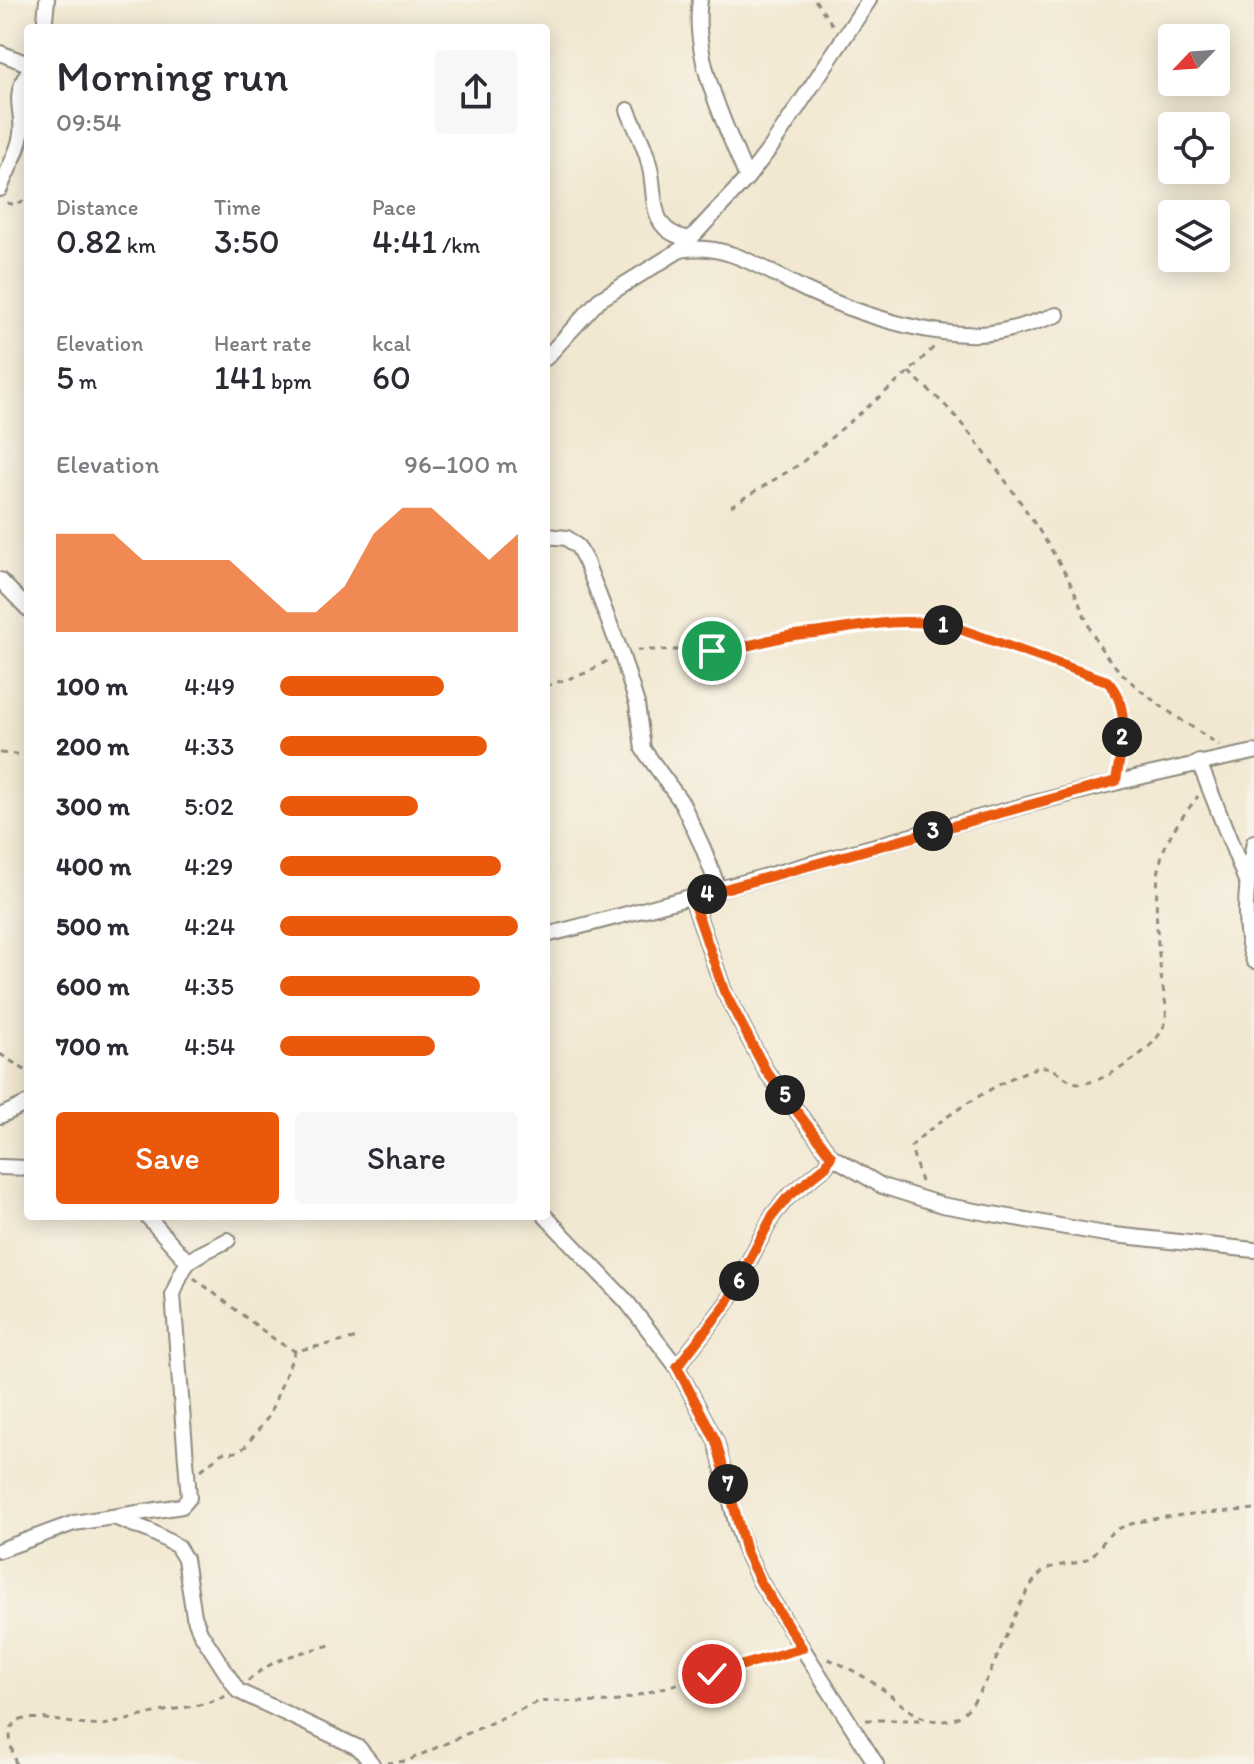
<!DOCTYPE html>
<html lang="en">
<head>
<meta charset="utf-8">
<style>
  body { margin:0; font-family:Itim,sans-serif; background:#f7f7f7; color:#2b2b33; height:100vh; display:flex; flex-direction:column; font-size:30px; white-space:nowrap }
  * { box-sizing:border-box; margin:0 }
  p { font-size:26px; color:#7c7c81 }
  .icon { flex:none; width:44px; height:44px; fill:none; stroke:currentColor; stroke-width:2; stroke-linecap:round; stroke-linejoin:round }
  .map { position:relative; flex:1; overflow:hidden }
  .side { position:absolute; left:24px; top:24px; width:526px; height:1196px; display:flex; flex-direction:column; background:#fff; border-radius:8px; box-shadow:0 4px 20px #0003 }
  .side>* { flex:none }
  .needle { width:52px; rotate:245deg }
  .fabs { position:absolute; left:1158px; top:24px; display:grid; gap:16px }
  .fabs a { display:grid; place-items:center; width:72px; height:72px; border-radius:8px; background:#fff; box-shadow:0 4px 20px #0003; font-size:40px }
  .pin { position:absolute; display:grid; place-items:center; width:68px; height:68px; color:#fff; margin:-34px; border:4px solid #fff; border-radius:50%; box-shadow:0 2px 8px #0007 }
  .km { position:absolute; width:40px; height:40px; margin:-20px; border-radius:50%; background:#222; color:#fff; font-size:22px; line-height:40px; text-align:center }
  .round { display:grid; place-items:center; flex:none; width:84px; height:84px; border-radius:8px; background:#f7f7f7 }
  .overview { display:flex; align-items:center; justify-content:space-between; height:136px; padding:0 32px }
  h1 { font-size:44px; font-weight:600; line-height:60px }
  .stats { display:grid; grid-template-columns:repeat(3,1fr); gap:12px; height:136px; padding:8px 32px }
  .stats div { display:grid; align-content:center }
  .stats b { font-size:34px; font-weight:600 }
  .stats small { font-size:22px; font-weight:400 }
  .stats p { font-size:22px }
  .chart { height:224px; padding:16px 32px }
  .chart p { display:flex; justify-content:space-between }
  .chart svg { width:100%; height:144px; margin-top:8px; fill:#ea580c; opacity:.7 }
  .button { display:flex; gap:16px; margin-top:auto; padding:16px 32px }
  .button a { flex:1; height:92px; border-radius:8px; background:#ea580c; color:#fff; font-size:32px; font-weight:600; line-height:92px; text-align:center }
  .button a+a { background:#f7f7f7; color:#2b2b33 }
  ul { padding:0 32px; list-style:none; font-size:26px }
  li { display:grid; grid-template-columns:128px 96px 1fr; align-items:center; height:60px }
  li i { height:20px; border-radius:10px; background:#ea580c }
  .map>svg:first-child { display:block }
</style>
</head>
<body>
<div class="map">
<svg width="1254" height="1764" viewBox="0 0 1254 1764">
  <rect width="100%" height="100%" fill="#f7f3e8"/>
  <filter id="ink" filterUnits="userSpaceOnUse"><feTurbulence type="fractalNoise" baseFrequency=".0125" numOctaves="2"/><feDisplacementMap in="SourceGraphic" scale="16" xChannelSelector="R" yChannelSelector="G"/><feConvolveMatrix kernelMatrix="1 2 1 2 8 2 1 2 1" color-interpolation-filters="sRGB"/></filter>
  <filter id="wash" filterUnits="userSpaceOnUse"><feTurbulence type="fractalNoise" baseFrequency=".006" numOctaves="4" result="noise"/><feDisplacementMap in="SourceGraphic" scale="32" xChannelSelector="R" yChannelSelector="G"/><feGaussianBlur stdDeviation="1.8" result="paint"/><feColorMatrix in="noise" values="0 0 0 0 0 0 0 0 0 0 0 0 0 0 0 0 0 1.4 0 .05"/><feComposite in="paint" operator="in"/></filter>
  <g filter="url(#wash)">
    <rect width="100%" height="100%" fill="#f2e8d1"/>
  </g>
  <g filter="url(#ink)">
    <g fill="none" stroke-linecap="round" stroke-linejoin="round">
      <g stroke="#8e8a7e" stroke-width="18">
        <g id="street">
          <path d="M700 0C691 57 726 126 747 178"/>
          <polyline points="44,28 47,0"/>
          <polyline points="0,53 28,64"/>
          <path d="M628 110C635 128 645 145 649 164 658 196 645 232 691 239"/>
          <path d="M0 189C6 172 19 152 21 134 24 109 11 100 28 72"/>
          <path d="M680 250C727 241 765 271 806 290 855 313 925 336 979 334 1005 333 1032 323 1057 315"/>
          <polyline points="546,358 599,300 680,250 747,178 771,147 869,0"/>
          <polyline points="546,536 567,538 578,547 586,562 621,653 637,704 643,749 682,803 703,848 719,890"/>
          <polyline points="0,580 28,609"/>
          <polyline points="1199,762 1246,881"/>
          <path d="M1254 842C1247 877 1240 928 1254 961"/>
          <polyline points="692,898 724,991 766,1071 831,1156 882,1186 942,1205 1105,1234 1254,1250"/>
          <path d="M546 935C782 876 1015 800 1254 752"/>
          <polyline points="0,1116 28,1103"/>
          <polyline points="0,1167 28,1168"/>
          <polyline points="147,1216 187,1261"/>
          <polyline points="545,1216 627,1302 677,1367 716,1441 736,1522 746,1552 761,1583 876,1764"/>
          <polyline points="677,1367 727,1303 773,1215 787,1198 826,1166 831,1156"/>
          <polyline points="114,1517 150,1531 177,1546 185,1559 194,1616 200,1632 238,1691 359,1748 372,1764"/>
          <path d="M0 1550 74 1523 182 1506 189 1498 173 1295C186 1254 192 1259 228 1240"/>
        </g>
      </g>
      <g stroke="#8e8a7e" stroke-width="3" stroke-dasharray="6 6" stroke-linecap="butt">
        <polyline points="815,0 834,27"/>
        <polyline points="7,203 17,205 28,197"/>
        <path d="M909 372C926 388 946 404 961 423 999 469 1035 521 1065 573 1080 599 1087 630 1105 654 1135 693 1179 718 1219 745"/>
        <polyline points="731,506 800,464 909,372 936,345"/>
        <path d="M637 650H731L779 637 851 626 890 621 931 623 951 626 1107 681C1130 705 1122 738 1118 769"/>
        <polyline points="546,686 586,673 607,661"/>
        <polyline points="0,753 28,755"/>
        <polyline points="0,1054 28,1072"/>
        <path d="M921 1182 911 1147C928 1125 1013 1072 1040 1067 1056 1065 1063 1081 1078 1083 1100 1086 1143 1055 1156 1039 1159 1035 1164 1028 1165 1023 1169 1009 1162 989 1161 974 1157 939 1153 894 1161 859 1167 835 1184 815 1198 796"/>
        <polyline points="194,1278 278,1342 295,1351 359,1338"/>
        <polyline points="201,1470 222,1453 237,1452 245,1447 269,1416 295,1351"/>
        <path d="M828 1659C846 1666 864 1676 881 1688 902 1703 920 1726 950 1720 989 1712 1009 1602 1041 1573 1053 1562 1072 1567 1087 1559 1099 1553 1103 1537 1116 1530 1145 1514 1219 1513 1254 1509"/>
        <path d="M248 1681C273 1657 302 1653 334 1644"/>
        <polyline points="866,1720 923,1720"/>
        <path d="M387 1763 407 1761 537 1702C565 1699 591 1705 618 1701L787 1652"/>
        <path d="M16 1764C13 1753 5 1732 15 1723 27 1712 71 1724 87 1725 112 1727 136 1716 160 1712 184 1707 204 1706 226 1696"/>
      </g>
      <use href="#street" stroke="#fff" stroke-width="14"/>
    </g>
  </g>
  <g fill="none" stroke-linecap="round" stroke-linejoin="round" filter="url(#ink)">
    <g stroke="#fff" stroke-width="16">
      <path id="route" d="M712 1674 802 1648 761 1583 746 1552 716 1441 677 1367 727 1303 773 1215 787 1198 826 1166 831 1156 766 1071 724 991 692 898 1116 781C1121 747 1133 708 1107 681L951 626C902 617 870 625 822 632 808 634 793 634 779 638 756 643 736 650 712 651"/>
    </g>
    <use href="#route" stroke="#ea580c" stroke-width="10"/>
  </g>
</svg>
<div class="fabs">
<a><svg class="needle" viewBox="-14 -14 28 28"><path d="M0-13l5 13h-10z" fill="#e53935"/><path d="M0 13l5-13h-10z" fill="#7c7c81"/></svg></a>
<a><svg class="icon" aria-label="locate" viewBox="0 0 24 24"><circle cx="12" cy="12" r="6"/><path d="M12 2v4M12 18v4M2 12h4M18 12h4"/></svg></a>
<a><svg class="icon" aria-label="layers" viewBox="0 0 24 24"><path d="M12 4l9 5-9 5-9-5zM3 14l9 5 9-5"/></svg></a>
</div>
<div class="pin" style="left:712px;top:651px;background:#1e9e55"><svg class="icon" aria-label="arrive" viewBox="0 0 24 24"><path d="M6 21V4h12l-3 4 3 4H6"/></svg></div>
<div class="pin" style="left:712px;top:1674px;background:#d93025"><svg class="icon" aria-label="check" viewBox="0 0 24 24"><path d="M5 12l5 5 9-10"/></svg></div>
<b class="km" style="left:943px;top:625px">1</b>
<b class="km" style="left:1122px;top:737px">2</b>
<b class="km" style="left:933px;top:831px">3</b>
<b class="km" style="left:707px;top:894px">4</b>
<b class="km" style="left:785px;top:1095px">5</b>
<b class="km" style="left:739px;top:1281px">6</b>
<b class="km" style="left:728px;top:1484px">7</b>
<section class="side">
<div class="overview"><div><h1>Morning run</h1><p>09:54</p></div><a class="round"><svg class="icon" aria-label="share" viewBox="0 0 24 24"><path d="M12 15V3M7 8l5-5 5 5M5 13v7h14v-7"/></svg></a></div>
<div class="stats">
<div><p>Distance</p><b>0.82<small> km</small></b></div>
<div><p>Time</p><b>3:50</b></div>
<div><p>Pace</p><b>4:41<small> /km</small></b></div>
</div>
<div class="stats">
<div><p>Elevation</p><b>5<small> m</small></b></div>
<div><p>Heart rate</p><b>141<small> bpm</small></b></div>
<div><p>kcal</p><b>60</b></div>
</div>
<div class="chart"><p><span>Elevation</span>96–100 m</p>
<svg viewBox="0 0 160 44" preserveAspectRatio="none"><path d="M0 44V14L10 14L20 14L30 22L40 22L50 22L60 22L70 30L80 38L90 38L100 30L110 14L120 6L130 6L140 14L150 22L160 14V44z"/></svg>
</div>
<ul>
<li><b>100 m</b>4:49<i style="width:69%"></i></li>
<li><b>200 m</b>4:33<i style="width:87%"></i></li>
<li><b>300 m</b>5:02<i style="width:58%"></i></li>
<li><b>400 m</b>4:29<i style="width:93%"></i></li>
<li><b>500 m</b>4:24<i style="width:100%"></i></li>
<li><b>600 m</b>4:35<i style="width:84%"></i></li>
<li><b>700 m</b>4:54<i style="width:65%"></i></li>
</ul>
<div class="button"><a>Save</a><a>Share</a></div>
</section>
</div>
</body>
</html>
